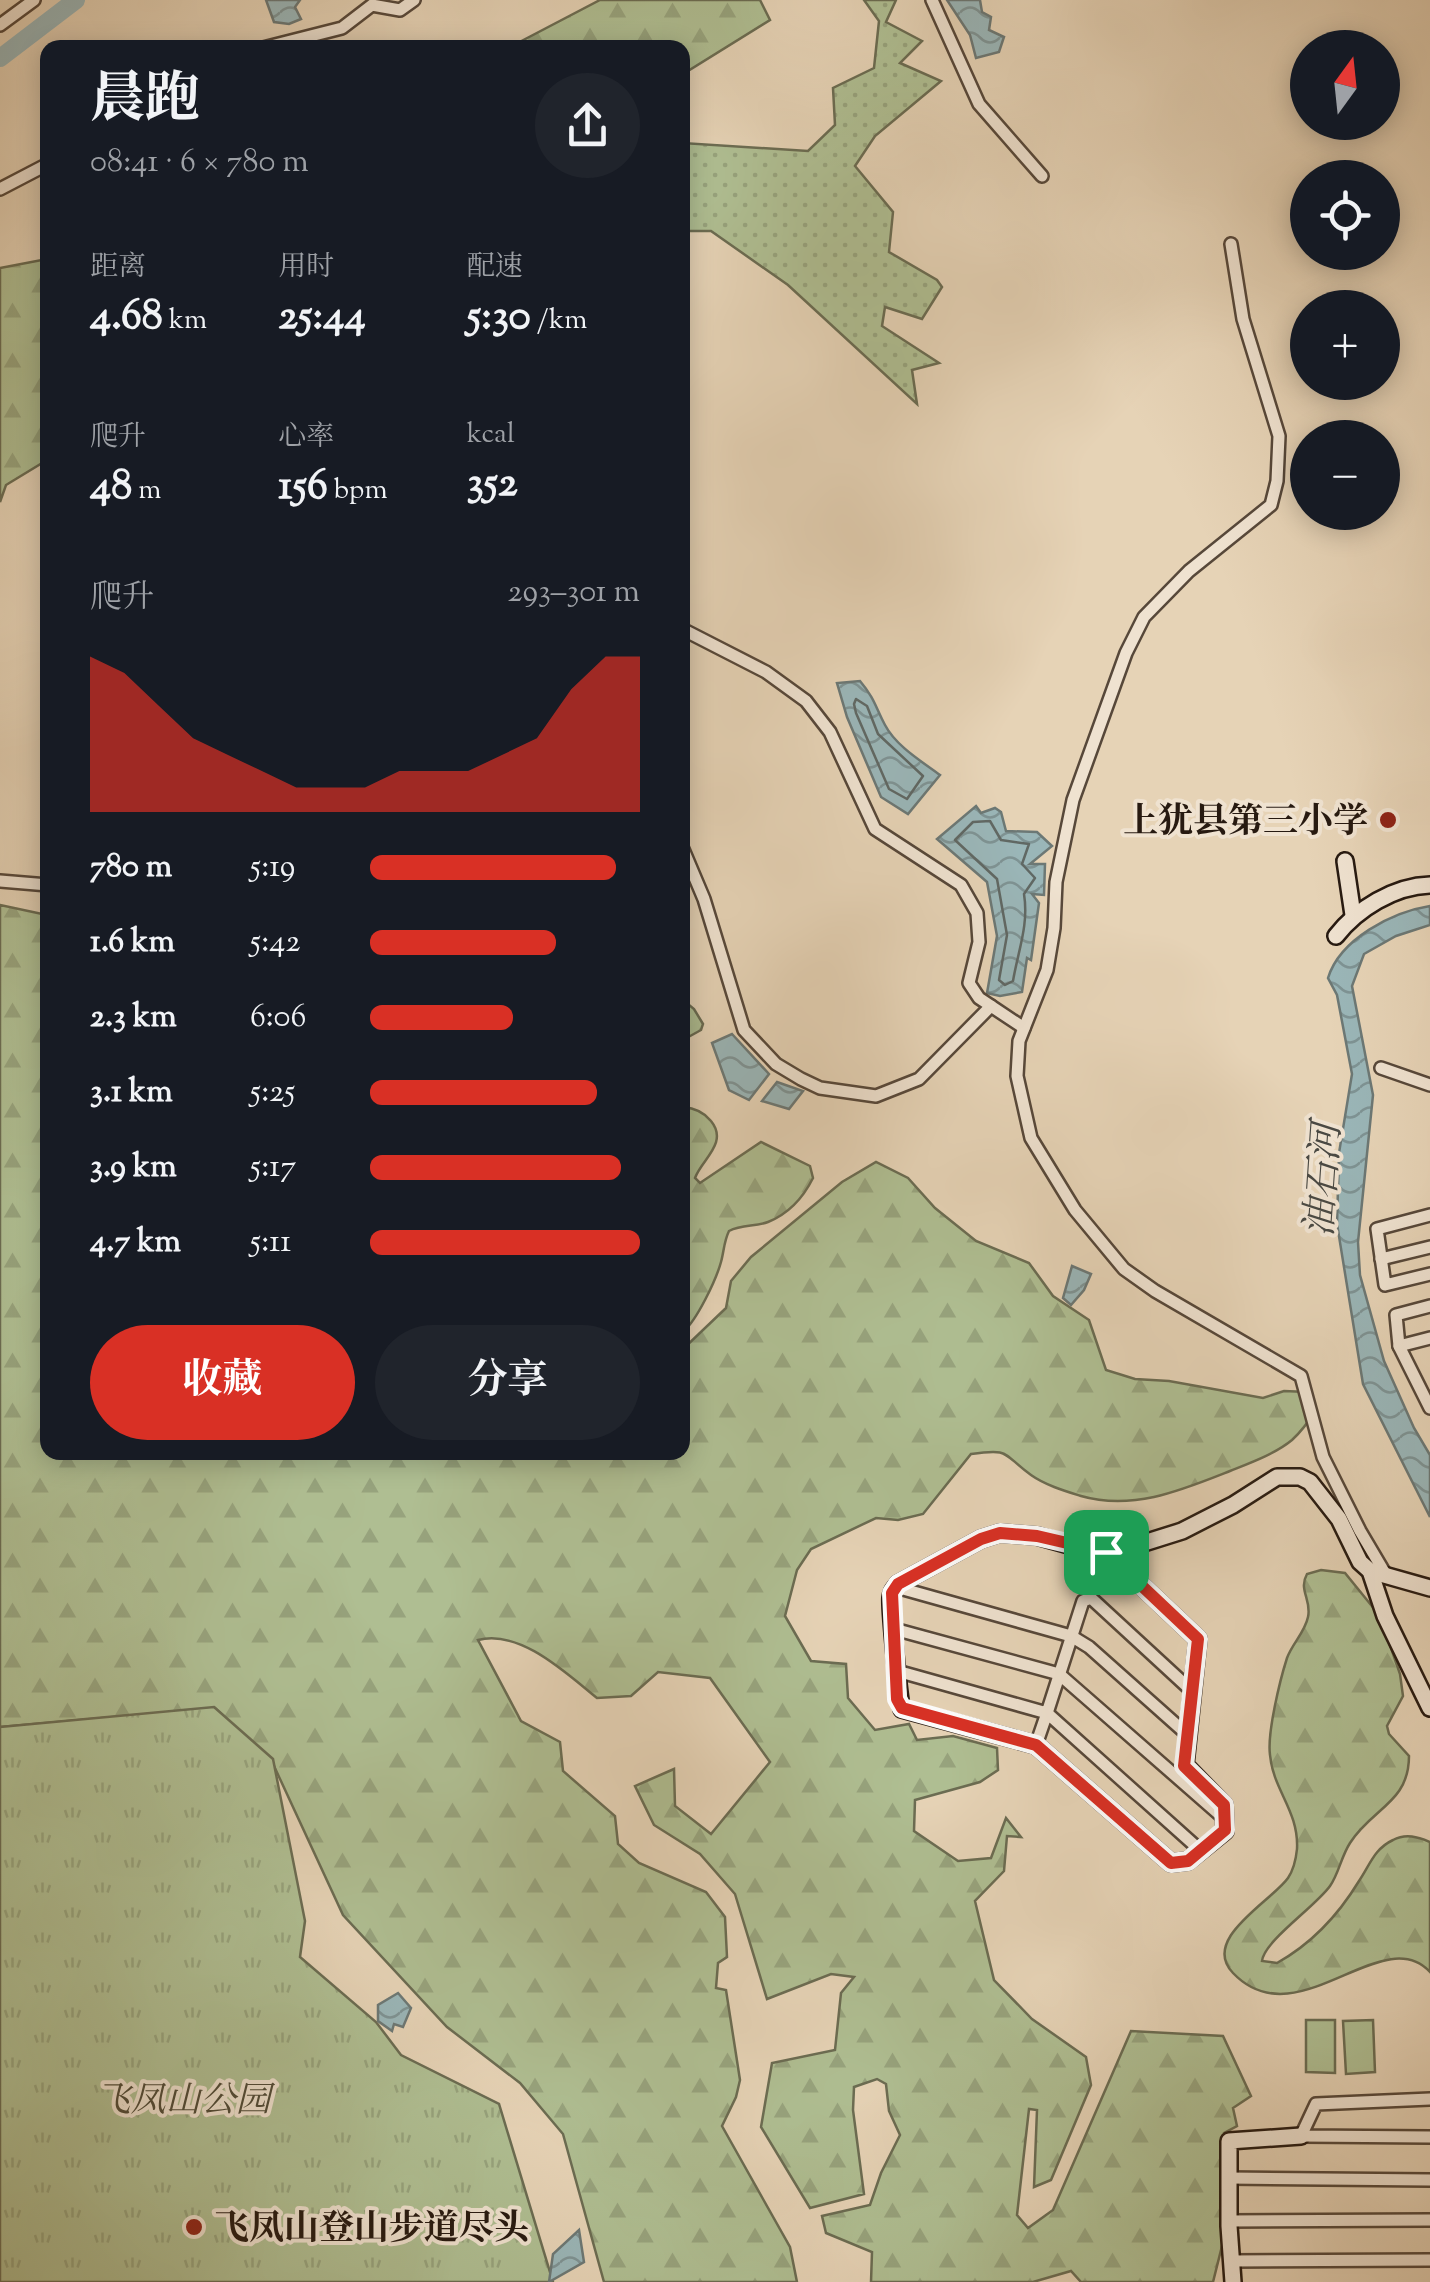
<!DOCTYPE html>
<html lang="zh">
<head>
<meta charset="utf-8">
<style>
  body { margin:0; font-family:"Sorts Mill Goudy","Noto Serif SC",serif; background:#20242c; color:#f1f3f6; height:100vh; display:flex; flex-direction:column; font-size:38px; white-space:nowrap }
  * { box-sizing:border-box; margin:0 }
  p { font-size:32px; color:#9ea1a6 }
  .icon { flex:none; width:55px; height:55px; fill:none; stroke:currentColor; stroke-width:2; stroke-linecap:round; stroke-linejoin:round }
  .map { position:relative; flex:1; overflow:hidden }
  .panel { position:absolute; left:40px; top:40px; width:650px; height:1420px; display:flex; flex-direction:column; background:#171b24; border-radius:20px; box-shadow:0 5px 25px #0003 }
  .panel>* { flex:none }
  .needle { width:65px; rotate:15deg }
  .tools { position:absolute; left:1290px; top:30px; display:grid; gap:20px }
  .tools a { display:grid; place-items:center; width:110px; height:110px; border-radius:50%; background:#171b24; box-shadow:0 5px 25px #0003; font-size:50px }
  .pin { position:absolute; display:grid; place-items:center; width:85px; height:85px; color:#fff; margin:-42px; border-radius:20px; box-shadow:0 5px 15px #0006 }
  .round { display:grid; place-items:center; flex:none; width:105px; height:105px; border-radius:52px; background:#20242c }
  .head { display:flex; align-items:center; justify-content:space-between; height:170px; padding:0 50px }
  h1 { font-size:55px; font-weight:700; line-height:75px }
  .metrics { display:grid; grid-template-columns:repeat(3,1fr); gap:15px; height:170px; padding:10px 50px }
  .metrics div { display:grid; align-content:center }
  .metrics b { font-size:42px; font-weight:700 }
  .metrics small { font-size:28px; font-weight:400 }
  .metrics p { font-size:28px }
  .chart { height:280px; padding:20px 50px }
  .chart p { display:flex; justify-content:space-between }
  .chart svg { width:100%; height:180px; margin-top:10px; fill:#d93025; opacity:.7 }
  .action { display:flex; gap:20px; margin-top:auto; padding:20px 50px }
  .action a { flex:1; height:115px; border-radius:60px; background:#d93025; color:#fff; font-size:40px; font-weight:700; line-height:115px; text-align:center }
  .action a+a { background:#20242c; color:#f1f3f6 }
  ul { padding:0 50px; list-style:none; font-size:32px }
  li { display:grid; grid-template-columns:160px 120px 1fr; align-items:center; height:75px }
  li i { height:25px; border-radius:12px; background:#d93025 }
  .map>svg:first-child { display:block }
</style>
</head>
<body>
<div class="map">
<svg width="1430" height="2282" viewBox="0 0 1430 2282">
  <defs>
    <pattern id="grass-dots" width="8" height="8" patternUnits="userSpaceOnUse" patternTransform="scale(2.5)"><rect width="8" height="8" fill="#afbe92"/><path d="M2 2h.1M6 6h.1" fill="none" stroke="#97a37d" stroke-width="1.8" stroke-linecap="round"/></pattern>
    <pattern id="forest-firs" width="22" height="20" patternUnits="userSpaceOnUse" patternTransform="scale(2.5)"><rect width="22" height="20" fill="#afbe92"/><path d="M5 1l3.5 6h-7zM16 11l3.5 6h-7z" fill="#97a37d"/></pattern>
    <pattern id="park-tufts" width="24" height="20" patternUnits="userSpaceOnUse" patternTransform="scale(2.5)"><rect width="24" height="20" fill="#afbe92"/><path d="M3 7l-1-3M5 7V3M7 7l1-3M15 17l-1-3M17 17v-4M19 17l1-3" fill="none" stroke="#97a37d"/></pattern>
    <pattern id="water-waves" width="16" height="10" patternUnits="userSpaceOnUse" patternTransform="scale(2.5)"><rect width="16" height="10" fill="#9ab6b8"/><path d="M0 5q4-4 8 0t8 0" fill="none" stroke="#7e9394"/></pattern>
  </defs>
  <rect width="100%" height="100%" fill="#e6d3b6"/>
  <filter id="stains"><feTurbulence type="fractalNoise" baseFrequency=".002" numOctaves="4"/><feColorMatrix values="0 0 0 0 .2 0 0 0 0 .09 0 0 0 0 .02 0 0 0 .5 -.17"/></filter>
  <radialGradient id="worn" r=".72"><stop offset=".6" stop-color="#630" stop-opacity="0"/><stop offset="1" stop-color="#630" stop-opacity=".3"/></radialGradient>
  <polygon fill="url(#grass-dots)" stroke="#6b6c52" stroke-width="2.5" points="864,0 896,0 886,22 922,41 900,63 941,81 875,136 855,166 893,212 889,252 937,280 942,287 922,319 885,307 882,326 939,363 912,370 917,404 788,285 711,231 683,231 683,143 808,151 835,125 833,88 874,68 879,21"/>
  <g fill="url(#forest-firs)" stroke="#6b6c52" stroke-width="2.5">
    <polygon points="600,0 760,0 770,20 683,74 682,48 510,47"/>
    <polygon points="47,259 47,460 6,485 0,502 0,268"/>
    <path d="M0 905 47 915 48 1452H682L683 1349 726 1308 731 1281 751 1257 842 1182 876 1162 908 1178 935 1208 976 1241 1029 1263 1053 1296 1089 1320 1106 1370 1135 1379 1169 1381 1263 1398 1284 1391 1307 1392 1316 1410C1309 1421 1302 1431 1292 1440 1275 1454 1250 1463 1230 1471 1182 1490 1133 1511 1081 1496 1065 1491 1045 1485 1031 1475 1002 1454 1011 1448 971 1454L923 1514 898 1520 876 1518 811 1549 797 1570 785 1616 811 1661 846 1664 848 1698 875 1730 909 1724 917 1740 953 1736 997 1748 998 1770 980 1782 915 1800 914 1831 958 1861 991 1858 1006 1818 1021 1837 1007 1836 1004 1871 975 1901 994 1980 1032 2019 1086 2057 1091 2085 1051 2180 1034 2187 1037 2110 1029 2109 1017 2215 1028 2228 1053 2210 1131 2031 1223 2036 1251 2096 1233 2108 1237 2126 1224 2133V2238L1213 2282H1081L1071 2271 1033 2282H871L872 2252 826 2233 822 2216 870 2205 881 2173 900 2135 889 2111 886 2084 877 2079 854 2087 853 2110 864 2194 810 2208 761 2127 772 2063 835 2050 841 1993 854 1977 831 1974 767 1999 735 1894 700 1854 654 1825 635 1786 674 1769 675 1806 711 1834 770 1762 710 1678 658 1672 631 1696 597 1698C566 1673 520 1629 478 1640L521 1721 560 1742 563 1771 615 1816 618 1844 639 1863 706 1892 725 1917 727 1957 718 1963 716 1988 726 1990 740 2080 736 2097 722 2126 790 2247 797 2282H604L563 2134 520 2083 447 2027 343 1915 274 1766 215 1708 0 1727Z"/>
    <polygon points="683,1000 694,1009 703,1024 701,1030 683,1040"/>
    <path d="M683 1107C695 1108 704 1112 711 1121 729 1143 701 1160 695 1178L700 1183 761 1142 810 1166 813 1178C803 1198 788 1214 768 1222 755 1227 742 1224 729 1231 724 1241 724 1251 721 1262 716 1280 697 1320 683 1332Z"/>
    <path d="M1321 1570 1345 1573 1380 1616 1400 1674 1403 1696 1387 1726 1389 1734 1409 1756C1409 1803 1372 1808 1350 1843 1341 1857 1339 1873 1330 1886 1315 1907 1264 1941 1262 1961L1277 1963C1311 1944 1339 1914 1359 1881 1370 1865 1374 1849 1393 1840 1406 1833 1418 1837 1430 1842V1972C1382 1920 1297 2040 1233 1973 1200 1939 1272 1901 1288 1878 1294 1869 1296 1859 1297 1849 1299 1811 1273 1790 1270 1755 1267 1733 1280 1680 1287 1658 1292 1644 1305 1632 1308 1617 1312 1600 1298 1590 1307 1574Z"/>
  </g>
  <polygon fill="url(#park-tufts)" stroke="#6b6c52" stroke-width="2.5" points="214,1707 273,1759 305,1921 300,1957 376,2022 401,2055 499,2104 553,2282 0,2282 0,1727"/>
  <g fill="#afbe92" stroke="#6b6c52" stroke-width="2.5">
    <polygon points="1306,2020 1335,2020 1335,2073 1306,2072"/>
    <polygon points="1373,2020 1375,2072 1346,2074 1343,2021"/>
  </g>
  <g fill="url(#water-waves)" stroke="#6c7875" stroke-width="2.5">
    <polygon points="266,0 300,0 295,7 301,19 289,24 274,22"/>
    <polygon points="947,0 980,0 982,12 991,17 989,30 1004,37 999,52 976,58 970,35"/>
    <path d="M860 681C875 699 875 706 885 725 896 746 921 761 940 775L908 814 881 797 847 717 837 683Z"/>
    <polygon points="976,806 981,813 995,808 1001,812 1006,831 1037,832 1052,846 1030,864 1045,864 1044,895 1032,894 1039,903 1031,960 1027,958 1022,992 1000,996 987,993 997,936 987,882 937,839"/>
    <path d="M1430 906V925L1396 936 1364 954 1352 986 1373 1095 1358 1242 1360 1275 1384 1361 1414 1428 1430 1455V1517L1363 1384 1337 1224 1339 1153 1352 1074 1337 995 1328 978C1340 939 1392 912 1430 906Z"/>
    <polygon points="732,1034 769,1074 749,1100 729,1090 712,1043"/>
    <polygon points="777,1082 803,1091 789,1109 762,1101"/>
    <polygon points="1072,1266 1091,1274 1084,1290 1071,1305 1063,1298"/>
    <polygon points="398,1993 411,2008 403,2027 394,2024 392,2031 378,2021 378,2005"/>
    <polygon points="579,2230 584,2262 549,2282 553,2254"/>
  </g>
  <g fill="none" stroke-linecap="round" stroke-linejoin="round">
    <g stroke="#606864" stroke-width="2.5">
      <polygon points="856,699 867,706 878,734 923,776 907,799 889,789 856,713 854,704"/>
      <path d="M990 821 1001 840 1029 844 1022 864 1035 878 1024 894C1029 925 1018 951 1013 981L1005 985 999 980 1007 935 997 879 955 840 973 822Z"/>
    </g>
    <polyline stroke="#9ab6b8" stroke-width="18" points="0,58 76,0"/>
    <g stroke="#57483a" stroke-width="16">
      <g id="street">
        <polyline points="932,0 979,104 1042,176"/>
        <polyline points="0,25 34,0"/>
        <polyline points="263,48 342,28 372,5 400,10 414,0"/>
        <polyline points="0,189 48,164"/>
        <polyline points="1231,244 1243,319 1279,436 1277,481 1271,505 1189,571 1144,617 1126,653 1073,800 1056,882 1054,928 1047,970 1019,1041 1017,1076 1031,1138 1075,1210 1124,1269 1155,1291 1301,1376 1323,1457 1360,1531 1386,1575"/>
        <polyline points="682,629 766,672 806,701 830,732 875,829 961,885 977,913 979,942 969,983 979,998 1024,1028"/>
        <polyline points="682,847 704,899 744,1030 776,1064 801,1079 820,1088 876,1096 919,1079 991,1006"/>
        <polyline points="0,881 48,885"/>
        <polyline points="1381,1068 1430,1085"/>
        <polyline points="1430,1215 1377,1229 1385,1285 1430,1274"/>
        <polyline points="1381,1259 1430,1247"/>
        <polyline points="1430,1306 1396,1315 1399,1346 1430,1408"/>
        <polyline points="1399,1346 1430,1338"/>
        <polyline points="896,1587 1071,1636 1089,1647 1189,1736"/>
        <polyline points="894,1629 1059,1674 1226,1820"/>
        <polyline points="897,1671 1047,1713 1083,1601 1091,1598 1193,1692"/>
        <polyline points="1036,1745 1047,1713 1201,1851"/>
        <polyline points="1430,2099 1316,2104 1301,2136 1430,2137"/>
        <polyline points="1229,2178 1430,2180"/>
        <polyline points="1229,2221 1430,2220"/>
        <polyline points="1232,2261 1430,2260"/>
      </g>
    </g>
    <g stroke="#271a11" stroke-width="20">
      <g id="secondary">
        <polyline points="1345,861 1353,915"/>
        <path d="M1336 936C1357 909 1394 886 1430 885"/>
        <path d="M1106 1552 1198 1639 1185 1765 1224 1805 1225 1831 1188 1861 1171 1863 1036 1745 902 1709C899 1702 890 1608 891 1598 892 1591 893 1591 898 1584L981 1539 1000 1533 1037 1536 1087 1550 1106 1552 1128 1548 1182 1531 1233 1505 1277 1477H1300L1310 1482 1339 1519 1360 1562 1370 1571 1385 1616 1430 1708"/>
        <polyline points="1370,1571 1430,1588"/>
        <polyline points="1233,2282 1229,2226 1229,2141 1301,2136"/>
      </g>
    </g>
    <use href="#street" stroke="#efe2d0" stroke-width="11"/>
    <use href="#secondary" stroke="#efe2d0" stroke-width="15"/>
  </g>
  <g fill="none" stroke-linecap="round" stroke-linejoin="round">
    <g stroke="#fff" stroke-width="20">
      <polygon id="route" points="1000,1533 1037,1536 1106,1552 1198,1639 1184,1766 1224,1805 1225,1830 1188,1861 1171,1863 1036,1745 902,1708 897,1699 892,1593 898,1584 981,1539"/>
    </g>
    <use href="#route" stroke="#d93025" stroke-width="12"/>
  </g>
  <g fill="#8f2418" stroke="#efe2d0" stroke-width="4">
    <circle cx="1388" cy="820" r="10"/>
    <circle cx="194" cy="2227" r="10"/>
  </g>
  <g text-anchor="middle" stroke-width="8" stroke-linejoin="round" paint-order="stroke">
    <g font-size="35" font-weight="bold" fill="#271a11" stroke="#efe2d0" text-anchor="end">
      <text x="1368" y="832">上犹县第三小学</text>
      <text x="214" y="2239" text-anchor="start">飞凤山登山步道尽头</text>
    </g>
    <g font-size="35" font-style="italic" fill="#504b38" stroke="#efe2d0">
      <text x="183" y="2111">飞凤山公园</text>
    </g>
    <g font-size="38" font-style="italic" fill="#4a4943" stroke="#efe2d0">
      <text transform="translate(1322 1180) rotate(-86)" y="13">油石河</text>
    </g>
  </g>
  <rect width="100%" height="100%" filter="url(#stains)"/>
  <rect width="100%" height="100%" fill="url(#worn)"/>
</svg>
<div class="tools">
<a><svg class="needle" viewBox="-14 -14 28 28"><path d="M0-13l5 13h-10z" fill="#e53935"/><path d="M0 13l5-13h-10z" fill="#9ea1a6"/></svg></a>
<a><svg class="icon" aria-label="locate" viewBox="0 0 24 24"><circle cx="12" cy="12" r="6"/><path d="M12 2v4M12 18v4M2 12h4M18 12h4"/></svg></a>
<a>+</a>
<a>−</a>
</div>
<div class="pin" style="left:1106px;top:1552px;background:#1e9e55"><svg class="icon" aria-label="arrive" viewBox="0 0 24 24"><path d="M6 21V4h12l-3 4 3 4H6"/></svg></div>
<section class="panel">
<div class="head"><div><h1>晨跑</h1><p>08:41 · 6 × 780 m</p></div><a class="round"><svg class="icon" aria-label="share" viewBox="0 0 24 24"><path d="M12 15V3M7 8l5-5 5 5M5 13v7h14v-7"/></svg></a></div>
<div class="metrics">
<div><p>距离</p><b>4.68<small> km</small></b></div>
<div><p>用时</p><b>25:44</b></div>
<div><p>配速</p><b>5:30<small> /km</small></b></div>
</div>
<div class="metrics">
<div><p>爬升</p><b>48<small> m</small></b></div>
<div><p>心率</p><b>156<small> bpm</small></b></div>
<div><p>kcal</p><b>352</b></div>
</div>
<div class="chart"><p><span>爬升</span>293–301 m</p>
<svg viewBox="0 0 160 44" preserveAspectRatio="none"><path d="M0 44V6L10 10L20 18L30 26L40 30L50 34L60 38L70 38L80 38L90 34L100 34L110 34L120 30L130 26L140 14L150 6L160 6V44z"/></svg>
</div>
<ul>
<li><b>780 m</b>5:19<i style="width:91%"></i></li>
<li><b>1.6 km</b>5:42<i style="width:69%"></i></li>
<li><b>2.3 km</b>6:06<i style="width:53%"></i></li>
<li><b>3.1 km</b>5:25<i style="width:84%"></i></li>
<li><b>3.9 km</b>5:17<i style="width:93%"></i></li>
<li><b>4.7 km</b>5:11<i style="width:100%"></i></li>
</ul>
<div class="action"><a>收藏</a><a>分享</a></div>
</section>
</div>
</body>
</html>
